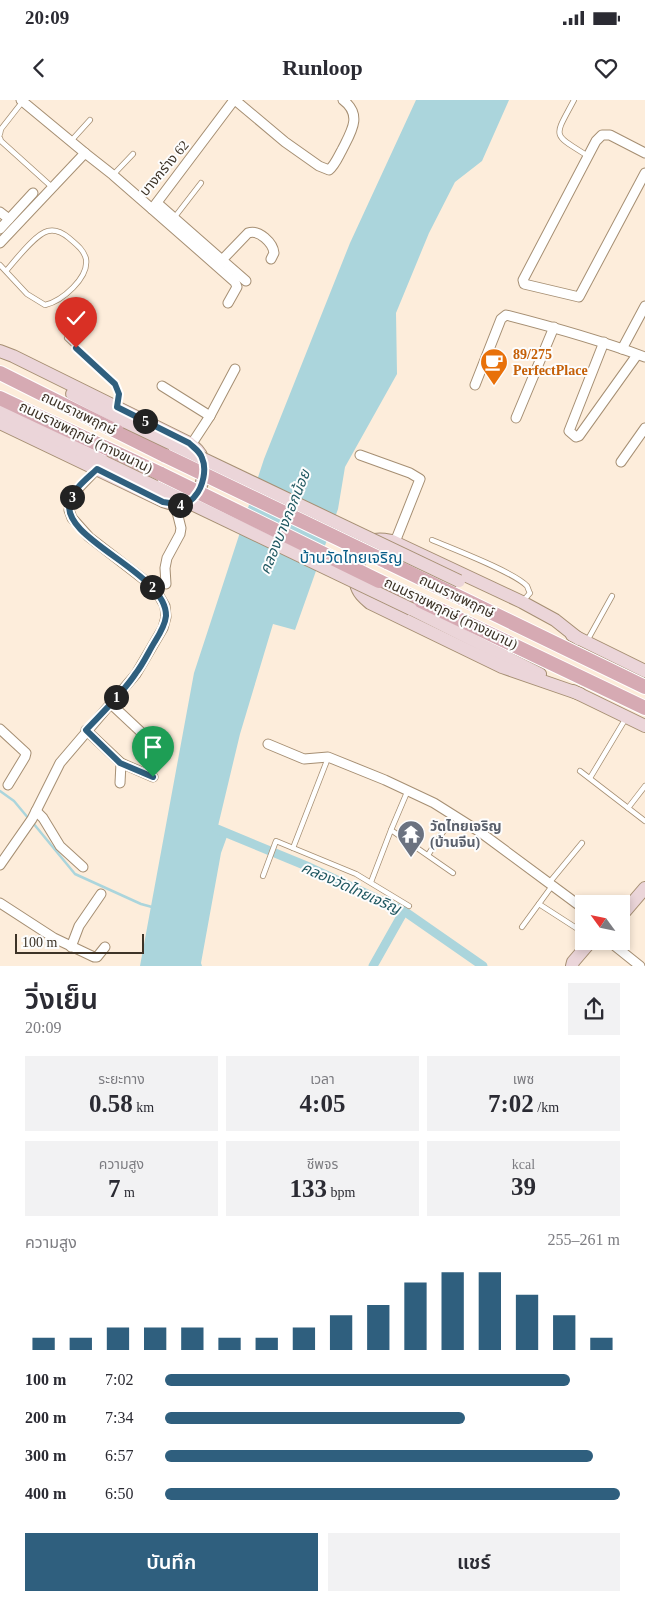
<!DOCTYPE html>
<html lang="th">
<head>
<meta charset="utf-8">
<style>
  body { margin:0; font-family:"Times New Roman","Noto Sans Thai",serif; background:#f2f2f3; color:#2b2b33; height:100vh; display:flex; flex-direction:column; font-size:19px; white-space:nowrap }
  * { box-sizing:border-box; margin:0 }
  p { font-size:16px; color:#7c7c81 }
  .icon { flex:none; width:28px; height:28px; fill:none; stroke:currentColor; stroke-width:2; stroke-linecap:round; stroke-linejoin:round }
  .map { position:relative; height:866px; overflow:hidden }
  .panel { display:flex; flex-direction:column; background:#fff; flex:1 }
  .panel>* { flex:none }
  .needle { width:32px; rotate:303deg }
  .controls { position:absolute; left:575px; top:795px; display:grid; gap:10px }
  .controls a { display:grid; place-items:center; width:55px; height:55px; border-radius:0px; background:#fff; box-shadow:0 2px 8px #0003; font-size:25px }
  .scale { position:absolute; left:15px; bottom:12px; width:129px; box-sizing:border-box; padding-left:5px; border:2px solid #3d3327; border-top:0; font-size:14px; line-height:18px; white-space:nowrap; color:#3d3327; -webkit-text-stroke:4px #fdfdfd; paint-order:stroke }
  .pin { position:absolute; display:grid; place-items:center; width:42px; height:42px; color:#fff; margin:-51px -21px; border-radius:50% 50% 50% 0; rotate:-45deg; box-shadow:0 0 5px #0007 }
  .pin .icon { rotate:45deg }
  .km { position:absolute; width:25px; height:25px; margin:-12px; border-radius:50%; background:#222; color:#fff; font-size:14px; line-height:25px; text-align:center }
  .round { display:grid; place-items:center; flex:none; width:52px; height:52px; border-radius:0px; background:#f2f2f3 }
  .headline { display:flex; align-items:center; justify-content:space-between; height:85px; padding:0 25px }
  h1 { font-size:28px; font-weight:600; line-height:38px }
  .figures { display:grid; grid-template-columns:repeat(3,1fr); gap:8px; height:85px; padding:5px 25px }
  .figures div { display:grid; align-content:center; border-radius:0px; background:#f2f2f3; text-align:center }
  .figures b { font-size:25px; font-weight:600 }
  .figures small { font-size:14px; font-weight:400 }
  .figures p { font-size:14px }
  .chart { height:140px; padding:10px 25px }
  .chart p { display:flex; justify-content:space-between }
  .chart svg { width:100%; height:90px; margin-top:5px; stroke:#2f5f7e; stroke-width:6 }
  .button { display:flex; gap:10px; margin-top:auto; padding:10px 25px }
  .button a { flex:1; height:58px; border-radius:0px; background:#2f5f7e; color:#fff; font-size:20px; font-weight:600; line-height:58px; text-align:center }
  .button a+a { background:#f2f2f3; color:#2b2b33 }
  ul { padding:0 25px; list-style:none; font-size:16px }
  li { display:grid; grid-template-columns:80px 60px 1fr; align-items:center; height:38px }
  li i { height:12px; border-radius:6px; background:#2f5f7e }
  .status { display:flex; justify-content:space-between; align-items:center; height:35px; padding:0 25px; background:#fff; direction:ltr }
  .status svg { height:14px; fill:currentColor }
  header { display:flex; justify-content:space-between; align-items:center; height:65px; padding:0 25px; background:#fff; font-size:22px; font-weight:600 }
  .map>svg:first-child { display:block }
</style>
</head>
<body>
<div class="status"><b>20:09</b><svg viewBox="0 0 49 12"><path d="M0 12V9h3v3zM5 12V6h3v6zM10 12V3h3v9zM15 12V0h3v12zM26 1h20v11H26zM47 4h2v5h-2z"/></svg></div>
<header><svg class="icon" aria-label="back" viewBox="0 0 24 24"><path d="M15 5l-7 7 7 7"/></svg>Runloop<svg class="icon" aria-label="heart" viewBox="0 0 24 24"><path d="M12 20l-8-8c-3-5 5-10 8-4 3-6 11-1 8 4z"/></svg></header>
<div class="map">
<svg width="645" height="866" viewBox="0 0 645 866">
  <rect width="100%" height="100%" fill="#fdeddb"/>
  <polygon fill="#abd5dc" points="416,0 509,0 482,61 455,82 429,133 396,213 397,274 345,367 338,409 295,530 273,524 240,634 218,726 229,731 221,753 201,863 202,866 140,866 194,573 264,359 350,143"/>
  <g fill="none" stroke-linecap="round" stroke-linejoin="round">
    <g stroke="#abd5dc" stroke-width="2.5">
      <polyline points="0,691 14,701 29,719"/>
      <polyline points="33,723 75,774 141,804 152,807"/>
    </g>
    <g stroke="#abd5dc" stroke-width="9">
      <polyline points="217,729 309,767 404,811 483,866"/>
      <polyline points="373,866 404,811"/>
    </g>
    <g stroke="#a68f73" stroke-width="6">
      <g id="lane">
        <path d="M574 0C554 38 551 33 588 56"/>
        <polyline points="0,34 1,29 23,1"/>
        <polyline points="0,38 1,41 53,88"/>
        <polyline points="71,41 90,20"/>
        <polyline points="113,75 133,54"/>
        <polyline points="174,118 201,83"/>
        <path d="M0 165 27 194 45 205C62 201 89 178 86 159 84 150 76 144 69 138 63 133 56 129 48 131 35 134 15 161 6 171"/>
        <polyline points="67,238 115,284 119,293 117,306"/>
        <path d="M432 440C453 449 514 472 527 486 528 488 529 492 530 493L523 501"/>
        <polyline points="587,541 612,496"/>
        <polyline points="580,671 645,721"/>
        <polyline points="590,678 626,618"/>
        <polyline points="408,690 391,730 453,773"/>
        <polyline points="628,708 645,686"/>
        <polyline points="293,748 328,658"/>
        <polyline points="428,755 454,715"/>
        <polyline points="263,776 276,741 356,774 409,806"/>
        <polyline points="371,782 391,730"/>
        <polyline points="549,783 582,743"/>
        <polyline points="539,804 584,833"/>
        <polyline points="522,827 552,786"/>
      </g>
    </g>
    <g stroke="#a68f73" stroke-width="11">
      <g id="street">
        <polyline points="21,0 85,53"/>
        <path d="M235 0 285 42 319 66 329 70C335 65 338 57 342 50 351 32 363 15 343 0"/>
        <polyline points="645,53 610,35 602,35 596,41 523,180 524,184 579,197 645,73"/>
        <polyline points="157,103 246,181"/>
        <polyline points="152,109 235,182 237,187 228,203"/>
        <polyline points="0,112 9,119"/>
        <polyline points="0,129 33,93"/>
        <polyline points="0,143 85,53 113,75 152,109 234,0"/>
        <path d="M222 160 248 133C259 129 273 143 274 153L271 159"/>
        <polyline points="604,242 569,331 576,337 579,336 637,255"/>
        <polyline points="622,249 645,206"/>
        <path d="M475 285 501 219 506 215C553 227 599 240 645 257"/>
        <polyline points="162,286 210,316"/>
        <polyline points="516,318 554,227"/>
        <polyline points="191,345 210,316 235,269"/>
        <polyline points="360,355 410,373 420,379 395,442"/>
        <polyline points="621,362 645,328"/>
        <polyline points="166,484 165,468 167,458 180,434 181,428 175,404"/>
        <polyline points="111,604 142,633"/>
        <polyline points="0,629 26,653 25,657 8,685"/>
        <polyline points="86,630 121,663 153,677"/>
        <polyline points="268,644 304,659 328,657 385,680 434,703 480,732 584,809"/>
        <polyline points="120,683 121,663"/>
        <polyline points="36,711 43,718 60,746 83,767"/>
        <polyline points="0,765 32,719 60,663 136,574 163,528 166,517 165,506 158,494 147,482 89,437 72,418 69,410 73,394 97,369"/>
        <polyline points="0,803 54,838 94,857 97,857 105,847"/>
        <polyline points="615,846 640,866"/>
        <polyline points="71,847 79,826 101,794"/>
      </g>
    </g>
    <g stroke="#a68f73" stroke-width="14">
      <g id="secondary">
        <path d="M0 251 13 256 189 343C194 347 200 351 202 358 208 373 200 400 183 405 177 406 169 403 163 401L0 323"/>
        <polyline points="72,294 126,322"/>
        <polyline points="0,311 104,362"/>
        <polyline points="411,509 540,574"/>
        <polyline points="572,535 645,571"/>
        <path d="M579 539 555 520 522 502 392 441C386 440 378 438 372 441 363 445 353 475 356 484 358 493 364 498 370 503L502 567 580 594"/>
        <polyline points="573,591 645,626"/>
        <polyline points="621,816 645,788"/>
        <polyline points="572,866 573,862 591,841"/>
      </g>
    </g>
    <g stroke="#fff" stroke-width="16">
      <g id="primary">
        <polyline points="0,273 166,356"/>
        <polyline points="0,298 161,374"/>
        <polyline points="387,462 645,587"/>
        <polyline points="379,481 645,608"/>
      </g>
    </g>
    <use href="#lane" stroke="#fff" stroke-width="4.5"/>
    <use href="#street" stroke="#fff" stroke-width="9"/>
    <use href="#secondary" stroke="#ebd5d9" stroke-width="12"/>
    <use href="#primary" stroke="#d6aab3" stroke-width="14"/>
    <g stroke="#a68f73" stroke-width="14" stroke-linecap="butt">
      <g id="secondary-bridge">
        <polyline points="126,322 459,481"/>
        <polyline points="104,362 411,509"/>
      </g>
    </g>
    <g stroke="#fff" stroke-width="16" stroke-linecap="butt">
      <g id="primary-bridge">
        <polyline points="166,356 387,462"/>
        <polyline points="161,374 379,481"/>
      </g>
    </g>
    <use href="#secondary-bridge" stroke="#ebd5d9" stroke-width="12"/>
    <use href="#primary-bridge" stroke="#d6aab3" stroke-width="14"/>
  </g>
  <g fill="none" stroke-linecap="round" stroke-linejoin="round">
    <g stroke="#fff" stroke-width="10">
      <path id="route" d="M76 248 115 284 119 294 117 307 189 343C194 348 200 351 202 358 207 369 203 387 195 396 192 401 186 403 182 405L163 402 97 369C88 378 74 388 70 401 58 439 167 472 166 516 165 526 159 535 154 543 148 553 143 564 136 573 122 594 103 612 86 630L120 663 153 677"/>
    </g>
    <use href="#route" stroke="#2f5f7e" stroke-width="6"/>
  </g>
  <defs>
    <g id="cafe-pin" transform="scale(1.4375)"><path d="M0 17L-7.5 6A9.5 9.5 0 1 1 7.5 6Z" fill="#e8710a" stroke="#fdfdfd"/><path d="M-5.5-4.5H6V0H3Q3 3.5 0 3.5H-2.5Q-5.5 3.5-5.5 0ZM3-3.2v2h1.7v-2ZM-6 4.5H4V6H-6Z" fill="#fff"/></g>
    <g id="temple-pin" transform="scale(1.4375)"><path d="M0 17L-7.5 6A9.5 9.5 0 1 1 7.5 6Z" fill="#6b7280" stroke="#fdfdfd"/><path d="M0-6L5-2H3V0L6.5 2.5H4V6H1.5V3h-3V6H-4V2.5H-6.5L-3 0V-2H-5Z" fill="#fff"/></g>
  </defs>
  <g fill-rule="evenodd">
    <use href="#cafe-pin" x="494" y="262"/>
    <use href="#temple-pin" x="411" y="734"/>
  </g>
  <g text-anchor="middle" stroke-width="4" stroke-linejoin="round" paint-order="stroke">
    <g font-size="14" fill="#3d3327" stroke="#fdfdfd">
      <text transform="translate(164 68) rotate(-50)" y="5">บางกร่าง 62</text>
      <text transform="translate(79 313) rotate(26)" y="5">ถนนราชพฤกษ์</text>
      <text transform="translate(86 337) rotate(26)" y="5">ถนนราชพฤกษ์ (ทางขนาน)</text>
      <text transform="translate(457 496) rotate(26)" y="5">ถนนราชพฤกษ์</text>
      <text transform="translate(451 513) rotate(26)" y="5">ถนนราชพฤกษ์ (ทางขนาน)</text>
    </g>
    <g font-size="14" font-weight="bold" fill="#c56008" stroke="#fdfdfd" text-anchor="start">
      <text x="513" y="259">89/275<tspan x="513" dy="16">PerfectPlace</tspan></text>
    </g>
    <g font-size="14" font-weight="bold" fill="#5b616d" stroke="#fdfdfd" text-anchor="start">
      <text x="430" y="731">วัดไทยเจริญ<tspan x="430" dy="16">(บ้านจีน)</tspan></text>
    </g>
    <g font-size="15" font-style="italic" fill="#1f5760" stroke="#fdfdfd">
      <text transform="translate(285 422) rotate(-68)" y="5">คลองบางกอกน้อย</text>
      <text transform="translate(351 788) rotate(24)" y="5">คลองวัดไทยเจริญ</text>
    </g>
    <g font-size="16" fill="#055c87" stroke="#fdfdfd">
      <text x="351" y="463">บ้านวัดไทยเจริญ</text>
    </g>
  </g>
</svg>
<div class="controls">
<a><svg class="needle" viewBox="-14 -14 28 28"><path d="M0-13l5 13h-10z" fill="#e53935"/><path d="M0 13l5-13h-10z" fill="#7c7c81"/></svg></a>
</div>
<div class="scale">100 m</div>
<div class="pin" style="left:153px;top:677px;background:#1e9e55"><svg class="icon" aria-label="arrive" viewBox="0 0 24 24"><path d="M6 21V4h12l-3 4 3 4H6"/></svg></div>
<div class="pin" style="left:76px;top:248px;background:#d93025"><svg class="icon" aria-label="check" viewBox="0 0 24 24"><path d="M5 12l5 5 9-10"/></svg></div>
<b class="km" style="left:116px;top:597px">1</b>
<b class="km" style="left:152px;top:487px">2</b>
<b class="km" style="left:72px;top:397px">3</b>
<b class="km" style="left:180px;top:405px">4</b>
<b class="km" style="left:145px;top:321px">5</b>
</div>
<section class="panel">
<div class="headline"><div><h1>วิ่งเย็น</h1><p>20:09</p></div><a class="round"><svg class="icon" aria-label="share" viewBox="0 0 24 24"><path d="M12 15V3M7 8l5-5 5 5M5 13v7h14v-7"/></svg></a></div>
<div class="figures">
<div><p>ระยะทาง</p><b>0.58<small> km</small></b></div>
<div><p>เวลา</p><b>4:05</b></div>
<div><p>เพซ</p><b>7:02<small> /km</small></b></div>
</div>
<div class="figures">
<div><p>ความสูง</p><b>7<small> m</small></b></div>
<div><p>ชีพจร</p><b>133<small> bpm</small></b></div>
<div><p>kcal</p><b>39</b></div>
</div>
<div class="chart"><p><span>ความสูง</span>255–261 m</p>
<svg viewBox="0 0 160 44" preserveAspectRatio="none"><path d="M5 44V38M15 44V38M25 44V33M35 44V33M45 44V33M55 44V38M65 44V38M75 44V33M85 44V27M95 44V22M105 44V11M115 44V6M125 44V6M135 44V17M145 44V27M155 44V38"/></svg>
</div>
<ul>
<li><b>100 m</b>7:02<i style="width:89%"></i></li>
<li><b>200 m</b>7:34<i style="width:66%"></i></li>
<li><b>300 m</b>6:57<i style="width:94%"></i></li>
<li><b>400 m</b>6:50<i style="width:100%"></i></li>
</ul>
<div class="button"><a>บันทึก</a><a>แชร์</a></div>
</section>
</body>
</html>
